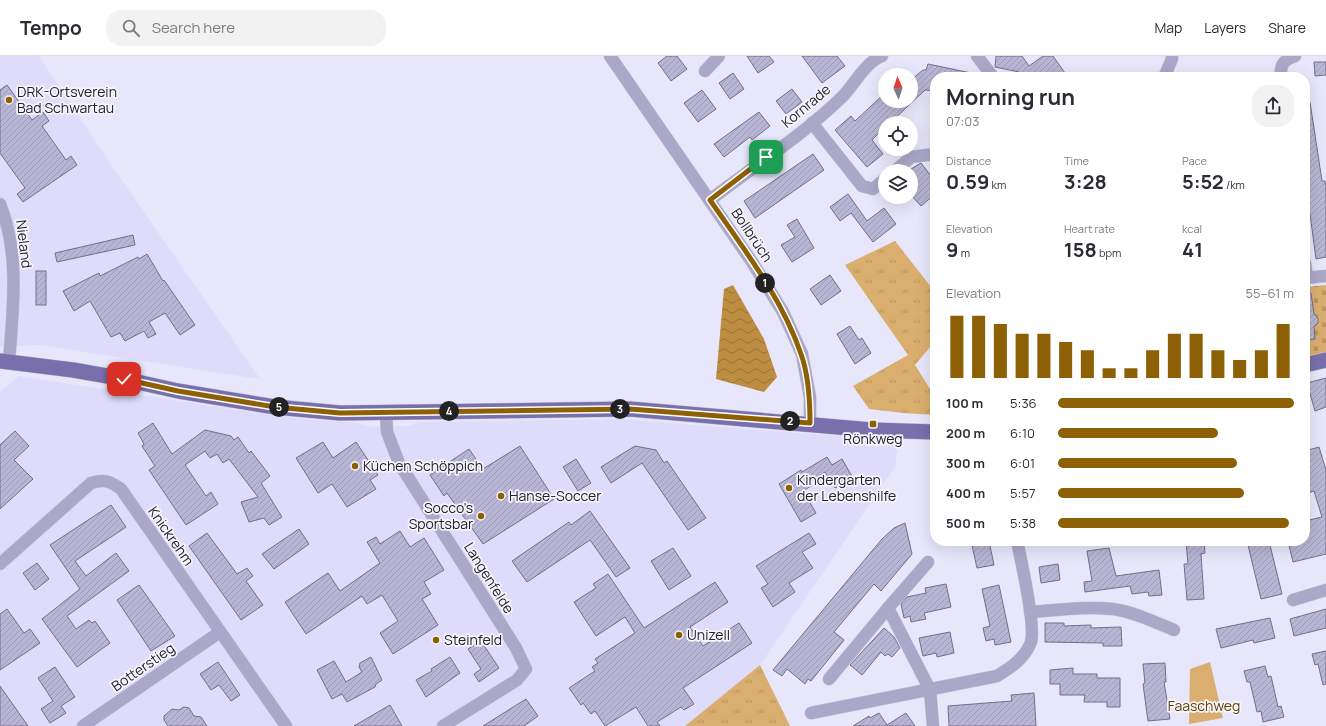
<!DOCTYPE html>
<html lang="en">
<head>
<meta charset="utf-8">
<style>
  body { margin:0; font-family:Manrope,sans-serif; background:#f2f2f3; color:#2b2b33; height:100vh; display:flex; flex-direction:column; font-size:15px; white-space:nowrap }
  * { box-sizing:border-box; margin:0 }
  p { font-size:13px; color:#7c7c81 }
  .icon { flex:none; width:22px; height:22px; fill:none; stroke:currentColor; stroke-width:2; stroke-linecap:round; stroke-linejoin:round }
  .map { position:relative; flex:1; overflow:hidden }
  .sheet { position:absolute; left:930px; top:16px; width:380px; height:474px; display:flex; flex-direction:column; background:#fff; border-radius:16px; box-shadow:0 4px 16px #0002 }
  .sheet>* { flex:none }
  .needle { width:26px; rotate:357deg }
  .buttons { position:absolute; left:878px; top:12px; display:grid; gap:8px }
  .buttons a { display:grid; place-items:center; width:40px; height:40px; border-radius:50%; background:#fff; box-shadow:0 4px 16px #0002; font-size:20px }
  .pin { position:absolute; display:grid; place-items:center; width:34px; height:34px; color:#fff; margin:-17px; border-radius:8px; box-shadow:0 2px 6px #0006 }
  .km { position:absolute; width:20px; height:20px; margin:-10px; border-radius:50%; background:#222; color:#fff; font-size:11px; line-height:20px; text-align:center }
  .round { display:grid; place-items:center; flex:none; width:42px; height:42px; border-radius:16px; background:#f2f2f3 }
  .headline { display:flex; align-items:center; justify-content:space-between; height:68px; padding:0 16px }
  h1 { font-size:22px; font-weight:700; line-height:30px }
  .figures { display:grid; grid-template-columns:repeat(3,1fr); gap:6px; height:68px; padding:4px 16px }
  .figures div { display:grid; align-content:center }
  .figures b { font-size:20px; font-weight:700 }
  .figures small { font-size:11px; font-weight:400 }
  .figures p { font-size:11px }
  .chart { height:112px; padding:8px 16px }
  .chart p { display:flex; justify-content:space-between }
  .chart svg { width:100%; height:72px; margin-top:4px; stroke:#8d6005; stroke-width:6 }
  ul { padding:0 16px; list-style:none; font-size:13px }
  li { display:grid; grid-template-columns:64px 48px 1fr; align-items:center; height:30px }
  li i { height:10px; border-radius:5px; background:#8d6005 }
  header { display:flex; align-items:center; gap:24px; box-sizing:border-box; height:56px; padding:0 20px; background:#fff; border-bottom:1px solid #e1e1e2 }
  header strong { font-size:19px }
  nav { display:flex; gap:22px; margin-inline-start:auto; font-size:14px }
  .search { width:280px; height:36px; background:#f2f2f3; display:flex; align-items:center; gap:10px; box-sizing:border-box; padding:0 14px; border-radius:16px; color:#7c7c81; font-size:15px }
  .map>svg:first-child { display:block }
</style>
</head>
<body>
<header>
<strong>Tempo</strong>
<div class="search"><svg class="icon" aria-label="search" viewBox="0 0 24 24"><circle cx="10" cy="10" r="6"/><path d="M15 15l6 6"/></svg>Search here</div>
<nav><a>Map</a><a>Layers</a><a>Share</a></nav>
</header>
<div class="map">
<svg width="1326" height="670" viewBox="0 0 1326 670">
  <defs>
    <pattern id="grass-tufts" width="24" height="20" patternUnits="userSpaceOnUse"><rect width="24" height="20" fill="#daae6e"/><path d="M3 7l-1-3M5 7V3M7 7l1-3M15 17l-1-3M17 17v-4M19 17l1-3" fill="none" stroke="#bb955f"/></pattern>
    <pattern id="cemetery-stones" width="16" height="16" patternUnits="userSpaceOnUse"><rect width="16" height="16" fill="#daae6e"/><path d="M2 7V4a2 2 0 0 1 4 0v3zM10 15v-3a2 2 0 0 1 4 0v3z" fill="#bb955f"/></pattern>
    <pattern id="water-waves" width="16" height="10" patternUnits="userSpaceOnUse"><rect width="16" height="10" fill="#bd8d41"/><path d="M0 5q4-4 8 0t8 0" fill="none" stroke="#997337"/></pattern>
    <pattern id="building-hatch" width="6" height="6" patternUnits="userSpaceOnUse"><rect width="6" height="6" fill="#b9b6d5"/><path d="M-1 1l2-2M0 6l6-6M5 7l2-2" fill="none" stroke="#9f9cb7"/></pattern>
  </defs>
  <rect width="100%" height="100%" fill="#e8e6fa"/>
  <g fill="#dedbfb">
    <polygon points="0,0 39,0 112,110 260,323 40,289 0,291"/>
    <polygon points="19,320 236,354 310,364 351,366 372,371 409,370 418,366 619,363 898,385 895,411 760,609 685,670 0,670 0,336"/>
  </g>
  <g fill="url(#grass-tufts)">
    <polygon points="895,185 935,236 935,285 915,309 935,341 935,359 903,357 869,353 853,330 908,299 845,209"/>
    <polygon points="760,609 790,670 685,670"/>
  </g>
  <polygon fill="url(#cemetery-stones)" points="1326,229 1326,297 1305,301 1305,231"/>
  <polygon fill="#daae6e" points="1210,606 1223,662 1189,668 1190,613"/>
  <polygon fill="url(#water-waves)" points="733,229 764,283 777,321 764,336 716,323 724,233"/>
  <g fill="url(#building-hatch)" stroke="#726e8b">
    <polygon points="667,0 677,0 687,13 671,25 658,7"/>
    <polygon points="747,0 769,0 774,6 758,17"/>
    <polygon points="802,0 837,0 845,10 822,27"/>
    <polygon points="996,0 1022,0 1029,10 1043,0 1053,0 1065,17 1060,21 1012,21 1019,16 995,11"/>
    <polygon points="1314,6 1326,6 1326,19 1315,20"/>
    <polygon points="928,8 971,17 970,21 935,21 935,35 925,34 890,67 885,67 885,71 872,84 883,98 867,111 835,74 851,60 855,65 885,37 885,45 911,45 911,24 923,14 926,14"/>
    <polygon points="733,17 744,33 730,43 719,27"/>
    <polygon points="7,29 32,64 43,56 49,65 42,70 66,104 71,100 77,109 23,146 17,138 25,132 0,97 0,34"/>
    <polygon points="792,33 802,46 786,58 776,45"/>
    <polygon points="702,34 716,53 698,66 684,47"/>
    <polygon points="1305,46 1310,46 1322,125 1325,125 1326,130 1326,201 1316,203 1306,128 1308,127 1305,108"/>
    <polygon points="759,56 770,70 752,84 750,81 724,101 714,88"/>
    <polygon points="813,98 824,114 755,162 744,145"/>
    <polygon points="921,107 935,125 935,138 921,150 911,139 911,113"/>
    <polygon points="848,138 867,165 884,152 896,168 873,186 851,157 840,165 830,151"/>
    <polygon points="797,163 814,192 792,206 781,189 795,181 787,169"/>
    <polygon points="133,179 135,189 57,206 55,197"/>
    <polygon points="147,198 163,225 164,224 195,269 180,279 165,257 149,266 156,278 148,282 144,275 125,285 120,277 111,281 90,245 74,255 63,235 99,217 100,220 138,201 139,203"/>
    <rect x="36" y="215" width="10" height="34"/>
    <polygon points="830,219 841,235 821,249 810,233"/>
    <polygon points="1305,237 1311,237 1314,258 1318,262 1318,267 1314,271 1315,283 1305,284"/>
    <polygon points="850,270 859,284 862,282 871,297 855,308 837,278"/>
    <polygon points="1326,322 1326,351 1315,355 1307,327"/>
    <polygon points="153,367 172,398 205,374 231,380 234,384 238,381 249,397 251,395 270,420 261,427 282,461 269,469 264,462 249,466 241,446 258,441 229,403 223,407 217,398 210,402 205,395 185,409 206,440 211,436 218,448 186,469 149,414 155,410 142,390 144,388 138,377"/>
    <polygon points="15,375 29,390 14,404 33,423 0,453 0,389"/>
    <polygon points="323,386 333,402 356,386 378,419 370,424 376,433 347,451 332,428 318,437 296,402"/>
    <polygon points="520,390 554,443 483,488 447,437 444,440 430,419 469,393 483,413"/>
    <polygon points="635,390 656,394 664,407 667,405 706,462 688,474 642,407 611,427 601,411"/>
    <polygon points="1319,391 1326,414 1326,498 1293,506 1288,485 1305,485 1305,465 1322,461 1314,435 1305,438 1305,395"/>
    <polygon points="827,401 832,409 842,403 853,422 835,432 825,416 809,426 811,430 803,435 816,457 801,466 779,428 801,414 802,416"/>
    <polygon points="576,403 591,427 578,435 563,411"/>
    <polygon points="111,449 126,471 75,505 86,520 116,497 129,515 67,560 76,573 89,564 92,567 95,565 110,587 77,611 42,563 80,533 50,489"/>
    <polygon points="590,455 630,512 616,521 590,484 527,526 512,505 569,466 571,469"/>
    <polygon points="905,467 912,498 881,535 874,528 834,576 844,584 811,625 808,623 805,628 787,613 782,620 773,614 882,483 894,472"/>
    <polygon points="299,473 309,488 274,513 262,498"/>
    <polygon points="400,475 410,491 424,482 444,514 424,526 431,538 422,543 438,569 393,598 380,577 398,565 382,539 367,548 362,540 306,578 285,546 328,517 340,535 380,507 367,486 376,481 380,488"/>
    <polygon points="207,477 237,518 247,512 253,520 246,525 263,549 241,564 189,490"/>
    <polygon points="809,477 816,488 802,496 813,512 789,527 795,536 773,551 761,532 768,528 756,510"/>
    <polygon points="971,485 989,485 994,509 977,512"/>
    <polygon points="1186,485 1204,485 1205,497 1201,498 1204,543 1187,544 1184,508 1188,508"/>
    <polygon points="1247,485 1269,485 1282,538 1261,543"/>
    <polygon points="673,492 691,520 669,534 651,505"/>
    <polygon points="1109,492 1116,520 1159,514 1162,539 1149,540 1148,536 1132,538 1130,530 1085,536 1084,526 1092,525 1087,495"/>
    <polygon points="37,507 49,523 35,534 23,517"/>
    <polygon points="1058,508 1060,524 1041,527 1039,511"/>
    <polygon points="608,518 644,572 715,526 728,546 690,571 703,590 739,567 752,587 683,632 694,648 684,654 681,651 657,666 660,670 648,670 636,651 605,670 595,655 591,658 583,647 581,649 569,632 595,615 592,611 598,607 595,603 635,577 625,561 596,580 574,546 596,532 593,528"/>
    <polygon points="946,528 951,551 924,557 926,563 911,566 910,560 904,562 901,548 907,541 926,537 925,532"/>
    <polygon points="139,529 175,580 151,595 117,544"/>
    <polygon points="999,529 1011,586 995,589 994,583 986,585 983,572 990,570 982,533"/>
    <polygon points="7,553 24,577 30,573 40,587 0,614 0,558"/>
    <polygon points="1326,553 1326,572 1294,580 1290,563"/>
    <polygon points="1270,562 1275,582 1254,587 1253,584 1221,592 1216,573"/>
    <polygon points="1045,567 1064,567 1064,570 1091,569 1091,572 1121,571 1122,590 1103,590 1103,587 1045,586"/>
    <polygon points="884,572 894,581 900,592 892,601 888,598 885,600 881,596 862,619 850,609"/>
    <polygon points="950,576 954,597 937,601 936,597 923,600 919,582"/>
    <polygon points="478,587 481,590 483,588 499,612 479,626 474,618 481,613 468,593"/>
    <polygon points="1326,595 1326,628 1323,629 1318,608 1315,609 1312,598"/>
    <polygon points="371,601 382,624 376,628 375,631 347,646 342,638 332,643 317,614 334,605 346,626 362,616 359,611 360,607"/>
    <polygon points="450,601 460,617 426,641 416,624 432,615 431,613"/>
    <polygon points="218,606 240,639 231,645 219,629 211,634 200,618"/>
    <polygon points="1165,607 1166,626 1164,626 1170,663 1148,665 1143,628 1145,627 1143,608"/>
    <polygon points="1265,610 1268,621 1271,620 1278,651 1281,650 1284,661 1263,666 1261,655 1257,656 1250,626 1247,626 1244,615"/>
    <polygon points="55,611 75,641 61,650 66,657 50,667 41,653 53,645 38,622"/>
    <polygon points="1073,612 1073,618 1097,618 1097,622 1120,622 1120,651 1107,651 1107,646 1084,646 1085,639 1060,639 1060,628 1050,628 1050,614"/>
    <polygon points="0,630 28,670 0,670"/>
    <polygon points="1034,637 1036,670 949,670 948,650 1012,645 1011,639"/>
    <polygon points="526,643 538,660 524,670 483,670"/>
    <polygon points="390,649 402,670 354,670"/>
    <polygon points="184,651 189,652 194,660 201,661 207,670 168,670 164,664 164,660 172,653 179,654"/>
    <polygon points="879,657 887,669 906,657 915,670 853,670 869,660 870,662"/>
  </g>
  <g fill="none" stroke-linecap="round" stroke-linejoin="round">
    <g stroke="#c4c2d5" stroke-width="13">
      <g id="minor">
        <polyline points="610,0 752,206 783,256 802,298 810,341 810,367"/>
        <polyline points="977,0 993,21"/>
        <polyline points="705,15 719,0"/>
        <polyline points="1165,19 1172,3 1172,0"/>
        <path d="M1281 21C1280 9 1283 4 1295 0"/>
        <polyline points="812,67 862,130 873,133 885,123"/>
        <polyline points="895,115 911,101 935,98"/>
        <path d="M710 144C754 110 805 78 844 39 855 27 866 6 882 0"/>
        <path d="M0 148C20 197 13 254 9 305"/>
        <polyline points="1305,207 1307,221"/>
        <polyline points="1305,222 1326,220"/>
        <polyline points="386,357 387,376 399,407 516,592 526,613 517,624 443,670"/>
        <polyline points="928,506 888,552 930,634 933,670"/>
        <path d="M0 508 91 427C104 423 110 425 121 433L286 670"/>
        <polyline points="1293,544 1326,534"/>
        <path d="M1030 556C1058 554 1085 550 1113 553 1134 556 1155 566 1174 574"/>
        <polyline points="829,623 888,552"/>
        <path d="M811 657 997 620C1012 611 1025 602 1031 586 1036 570 1021 504 1017 485"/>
        <polyline points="83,670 220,576"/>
      </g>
    </g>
    <g stroke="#c4c2d5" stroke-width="16">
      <g id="major">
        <polyline points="0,305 73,314 124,323 178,335 275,351 340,357 630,353 872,374 935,376"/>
        <polyline points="1305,309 1326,304"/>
      </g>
    </g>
    <use href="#minor" stroke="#aba7c9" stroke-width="12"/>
    <use href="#major" stroke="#796fac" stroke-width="15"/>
  </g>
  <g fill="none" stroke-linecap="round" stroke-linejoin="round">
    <g stroke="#fff" stroke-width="8">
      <path id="route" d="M124 323 178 335 275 351 340 357 630 353 810 367C810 344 809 320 801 298 782 242 743 192 710 144L766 101"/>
    </g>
    <use href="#route" stroke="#8d6005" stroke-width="5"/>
  </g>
  <g fill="#8d6005" stroke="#f6f5fc" stroke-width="1.5">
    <circle cx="9" cy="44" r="4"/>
    <rect x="869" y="364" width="8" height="8" rx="2"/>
    <circle cx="355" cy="410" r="4"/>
    <circle cx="789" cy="432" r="4"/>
    <circle cx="501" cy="440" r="4"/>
    <circle cx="481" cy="460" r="4"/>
    <circle cx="679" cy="579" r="4"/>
    <circle cx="436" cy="584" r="4"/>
  </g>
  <g text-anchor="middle" stroke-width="3.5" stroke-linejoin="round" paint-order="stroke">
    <g font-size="14" fill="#22202c" stroke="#f6f5fc" text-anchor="start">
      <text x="17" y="41">DRK-Ortsverein<tspan x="17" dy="16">Bad Schwartau</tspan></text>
      <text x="873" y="388" text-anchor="middle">Rönkweg</text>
      <text x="363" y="415">Küchen Schöppich</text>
      <text x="797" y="429">Kindergarten<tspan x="797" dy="16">der Lebenshilfe</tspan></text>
      <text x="509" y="445">Hanse-Soccer</text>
      <text x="473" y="457" text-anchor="end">Socco's<tspan x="473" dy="16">Sportsbar</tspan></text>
      <text x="687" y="584">Unizell</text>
      <text x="444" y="589">Steinfeld</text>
    </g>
    <g font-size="14" fill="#22202c" stroke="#f6f5fc">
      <text transform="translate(806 50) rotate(-40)" y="5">Kornrade</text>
      <text transform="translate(752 179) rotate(56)" y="5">Bollbrüch</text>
      <text transform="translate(24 188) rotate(83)" y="5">Nieland</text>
      <text transform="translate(171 480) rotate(55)" y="5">Knickrehm</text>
      <text transform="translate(489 522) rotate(58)" y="5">Langenfelde</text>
      <text transform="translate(143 611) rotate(-35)" y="5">Botterstieg</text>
    </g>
    <g font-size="14" fill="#624102" stroke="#f6f5fc">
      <text x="1204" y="655">Faaschweg</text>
    </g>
  </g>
</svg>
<div class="buttons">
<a><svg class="needle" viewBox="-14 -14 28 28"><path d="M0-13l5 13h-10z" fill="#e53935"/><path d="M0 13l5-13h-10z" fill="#7c7c81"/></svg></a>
<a><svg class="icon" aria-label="locate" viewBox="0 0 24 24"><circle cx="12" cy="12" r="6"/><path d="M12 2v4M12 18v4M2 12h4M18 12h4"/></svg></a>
<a><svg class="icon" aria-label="layers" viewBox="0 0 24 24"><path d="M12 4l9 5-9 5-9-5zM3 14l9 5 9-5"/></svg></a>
</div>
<div class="pin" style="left:766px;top:101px;background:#1e9e55"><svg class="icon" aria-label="arrive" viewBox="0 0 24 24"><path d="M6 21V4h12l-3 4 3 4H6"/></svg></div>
<div class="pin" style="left:124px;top:323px;background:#d93025"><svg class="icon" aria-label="check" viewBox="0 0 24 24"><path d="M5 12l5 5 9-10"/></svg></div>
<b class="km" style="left:765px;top:227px">1</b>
<b class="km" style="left:790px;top:365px">2</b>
<b class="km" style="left:620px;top:353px">3</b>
<b class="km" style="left:449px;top:355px">4</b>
<b class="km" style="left:279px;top:351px">5</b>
<section class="sheet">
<div class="headline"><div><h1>Morning run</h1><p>07:03</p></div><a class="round"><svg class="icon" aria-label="share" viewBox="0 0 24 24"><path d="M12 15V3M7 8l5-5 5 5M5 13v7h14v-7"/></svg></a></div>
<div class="figures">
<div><p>Distance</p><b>0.59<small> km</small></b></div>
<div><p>Time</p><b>3:28</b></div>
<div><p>Pace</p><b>5:52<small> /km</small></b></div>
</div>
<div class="figures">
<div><p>Elevation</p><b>9<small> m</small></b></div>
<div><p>Heart rate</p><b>158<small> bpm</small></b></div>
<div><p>kcal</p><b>41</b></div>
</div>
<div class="chart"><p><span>Elevation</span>55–61 m</p>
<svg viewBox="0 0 160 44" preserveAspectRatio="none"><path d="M5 44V6M15 44V6M25 44V11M35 44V17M45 44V17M55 44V22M65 44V27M75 44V38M85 44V38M95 44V27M105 44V17M115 44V17M125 44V27M135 44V33M145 44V27M155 44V11"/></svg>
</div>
<ul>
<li><b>100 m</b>5:36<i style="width:100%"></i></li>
<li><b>200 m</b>6:10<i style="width:68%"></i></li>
<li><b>300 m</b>6:01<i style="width:76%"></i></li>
<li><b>400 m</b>5:57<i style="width:79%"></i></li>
<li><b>500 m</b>5:38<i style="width:98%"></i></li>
</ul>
</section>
</div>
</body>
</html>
